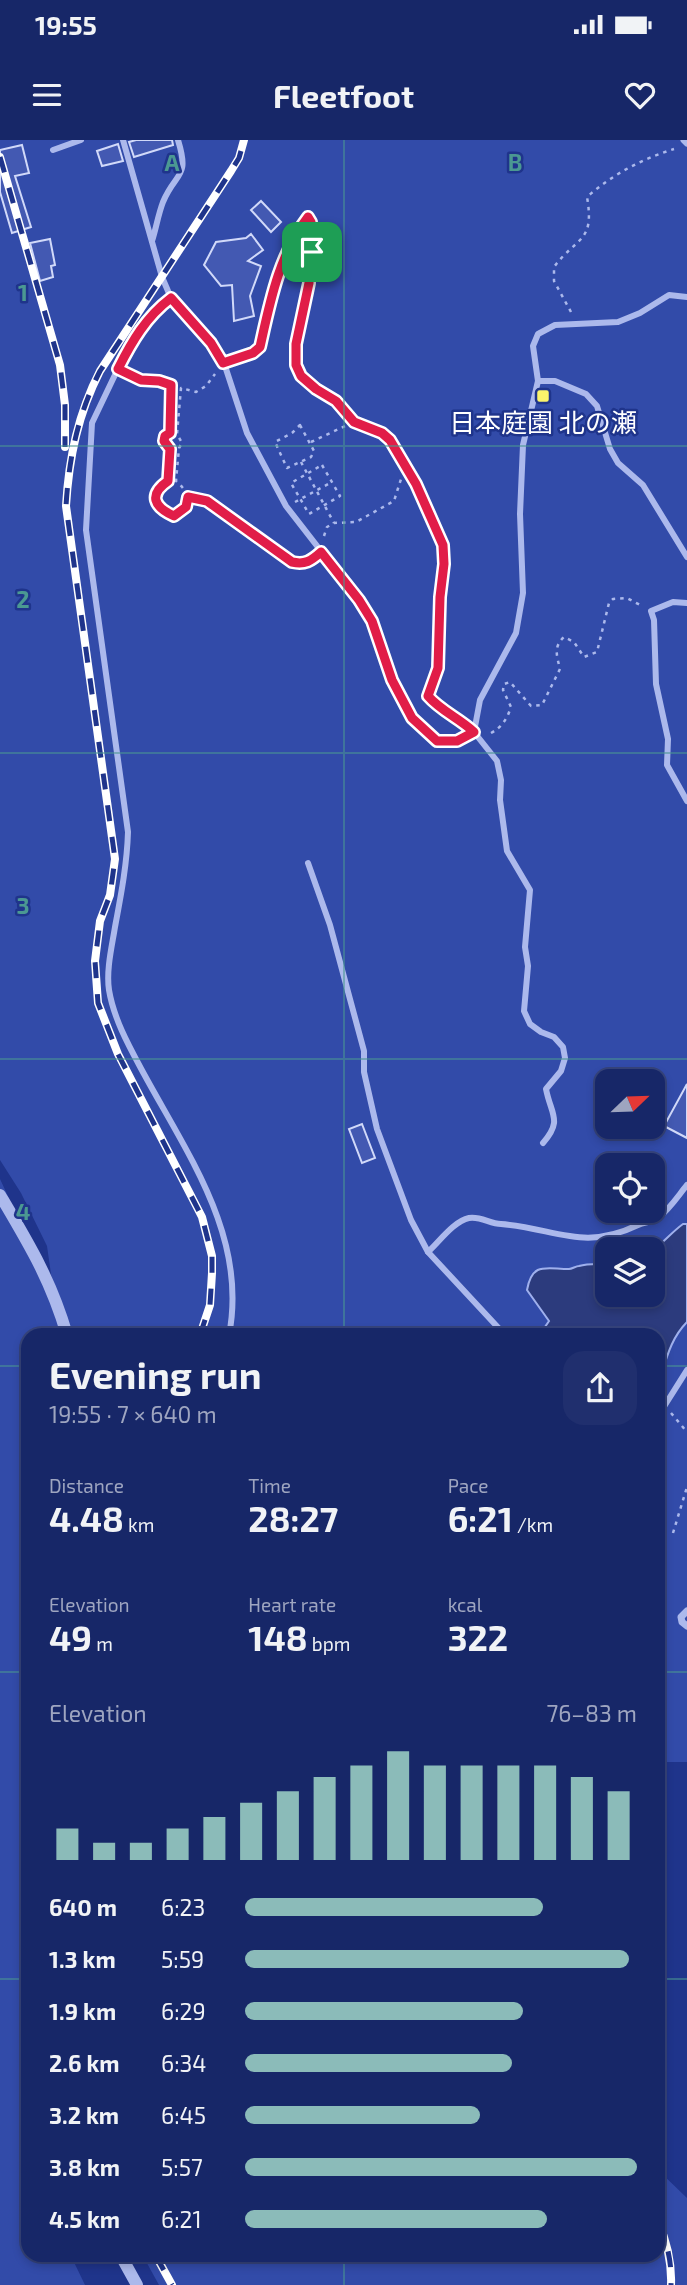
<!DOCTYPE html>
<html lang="en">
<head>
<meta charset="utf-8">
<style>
  body { margin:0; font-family:"Exo 2","Noto Sans JP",sans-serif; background:#202f6e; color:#f1f3f6; height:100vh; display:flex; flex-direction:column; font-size:26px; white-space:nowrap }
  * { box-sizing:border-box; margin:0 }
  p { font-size:23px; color:#9ea5c0 }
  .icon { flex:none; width:38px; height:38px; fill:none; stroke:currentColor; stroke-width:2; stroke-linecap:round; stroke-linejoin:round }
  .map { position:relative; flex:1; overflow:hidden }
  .sheet { position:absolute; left:21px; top:1188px; width:644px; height:934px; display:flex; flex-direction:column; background:#172768; border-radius:21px; box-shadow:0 4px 10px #0003,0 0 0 2px #36447c }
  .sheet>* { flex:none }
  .needle { width:46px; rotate:67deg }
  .fabs { position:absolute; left:595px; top:929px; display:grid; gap:14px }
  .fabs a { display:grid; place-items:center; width:70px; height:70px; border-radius:14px; background:#172768; box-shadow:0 4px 10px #0003,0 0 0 2px #36447c; font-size:35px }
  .pin { position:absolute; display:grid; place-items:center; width:60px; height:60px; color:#fff; margin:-30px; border-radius:14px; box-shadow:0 4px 10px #0006 }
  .round { display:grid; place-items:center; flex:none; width:74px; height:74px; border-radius:21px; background:#202f6e }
  .overview { display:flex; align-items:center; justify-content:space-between; height:119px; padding:0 28px }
  h1 { font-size:38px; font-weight:700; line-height:52px }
  .metrics { display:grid; grid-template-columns:repeat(3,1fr); gap:10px; height:119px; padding:7px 28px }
  .metrics div { display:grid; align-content:center }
  .metrics b { font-size:35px; font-weight:700 }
  .metrics small { font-size:19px; font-weight:400 }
  .metrics p { font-size:19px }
  .chart { height:196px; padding:14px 28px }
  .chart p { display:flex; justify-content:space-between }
  .chart svg { width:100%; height:126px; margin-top:7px; stroke:#8bbbb9; stroke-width:6 }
  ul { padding:0 28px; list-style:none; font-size:23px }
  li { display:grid; grid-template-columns:112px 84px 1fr; align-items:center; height:52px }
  li i { height:18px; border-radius:9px; background:#8bbbb9 }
  .status { display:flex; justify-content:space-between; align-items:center; height:49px; padding:0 35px; background:#172768; direction:ltr }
  .status svg { height:19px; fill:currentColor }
  header { display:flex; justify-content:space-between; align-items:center; height:91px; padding:0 28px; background:#172768; font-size:32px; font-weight:700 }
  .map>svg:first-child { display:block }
</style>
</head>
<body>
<div class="status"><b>19:55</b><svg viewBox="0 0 49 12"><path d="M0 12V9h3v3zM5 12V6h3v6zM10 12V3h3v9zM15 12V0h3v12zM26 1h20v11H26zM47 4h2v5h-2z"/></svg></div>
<header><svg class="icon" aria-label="menu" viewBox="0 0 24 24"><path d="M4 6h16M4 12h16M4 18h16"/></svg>Fleetfoot<svg class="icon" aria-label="heart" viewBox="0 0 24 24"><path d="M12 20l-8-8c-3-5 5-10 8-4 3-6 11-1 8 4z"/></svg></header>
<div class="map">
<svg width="687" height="2145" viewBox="0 0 687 2145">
  <rect width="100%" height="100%" fill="#1f348b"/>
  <g fill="#324ba9" fill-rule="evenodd">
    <path d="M0 0H687V1622H658V1195H28V2116H71L85 2145H0V1039L54 1155 47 1106 21 1053 0 1020ZM607 942H653V987H607ZM607 1026H653V1071H607ZM607 1110H653V1155H607Z"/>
    <polygon points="658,2030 687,2058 687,2145 159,2145 143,2116 658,2116"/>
  </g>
  <path fill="#2c3b7d" stroke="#9fb0ed" stroke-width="2" d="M683 1084H687V1182C670 1199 666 1221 658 1244V1195H548L545 1187 549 1181 527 1150C532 1121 547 1129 569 1129 572 1129 576 1126 579 1126 588 1123 598 1124 607 1124V1155H653V1110C664 1102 672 1092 683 1084Z"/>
  <g fill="#4359b2" stroke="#d1d9f9" stroke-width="2">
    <polygon points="136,0 172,0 173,5 134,17 129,2"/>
    <polygon points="118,4 123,21 102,26 97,11"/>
    <polygon points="22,5 29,33 15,36 31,87 12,93 0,52 0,10"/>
    <polygon points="261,61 281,82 271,92 251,70"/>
    <polygon points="251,94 263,110 248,121 261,126 250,156 254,176 234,181 232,145 221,146 204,125 216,102 246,98"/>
    <polygon points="50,99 55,125 51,126 53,137 40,141 30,103"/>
    <polygon points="687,944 687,998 664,986"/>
    <polygon points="362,984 375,1018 362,1023 349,989"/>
  </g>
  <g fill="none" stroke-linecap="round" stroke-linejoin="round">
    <g stroke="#acb9ec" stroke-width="2.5" stroke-dasharray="3.5 5" stroke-linecap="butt">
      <path d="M571 172 554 141V127C577 96 595 103 587 57 613 34 642 19 674 9"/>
      <path d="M128 234C142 240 156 240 171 245L170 293 165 296 164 301 170 308 168 341C148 355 154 367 174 376L186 367C189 355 186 350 176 341L179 308 182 303 177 294 181 248 196 252 206 246 215 234"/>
      <polygon points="300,285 314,311 311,317 287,328 275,302 292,293"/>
      <polyline points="311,302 345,286"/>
      <polyline points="301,322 334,383"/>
      <polygon points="322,325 340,356 309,374 291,343"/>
      <polyline points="188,357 207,361 291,423 302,424 314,419"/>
      <polyline points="295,362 332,342"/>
      <polyline points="324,396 327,387 334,383 356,382 394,361 401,339"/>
      <path d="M491 593C502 587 507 579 511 567L503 550 504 544 510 542 531 566 542 565 560 529C557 516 553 507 564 497L574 502 584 517 597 512 609 463 613 459 627 458 642 466"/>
      <polyline points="671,1273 687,1292"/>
      <polyline points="673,1393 687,1347"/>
    </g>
    <g stroke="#acb9ec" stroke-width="6">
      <polyline points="123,0 162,137 171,158 211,203 226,229 247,293 286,366 359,460 372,481 392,540 412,578 437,601 457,601 474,592 480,560 516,493 523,453 520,374 523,305 538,241 533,206 538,194 555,185 618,182 640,173 669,155 687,157"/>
      <polyline points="53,10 81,0"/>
      <path d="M152 101C156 89 158 75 163 62 176 31 190 39 178 0"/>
      <path d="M171 158 160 167 134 195 92 283 86 390 128 692C127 724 121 755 115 787 112 806 106 830 109 850 114 880 130 908 144 934 188 1015 248 1098 229 1195"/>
      <path d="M223 223 253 213 260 207C270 162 279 115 308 77L311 82 309 143 296 204V225L301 236 316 249 336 261 354 282 382 293 390 300 416 344 443 405 444 424 440 457 438 529 428 556 437 567 459 578 474 592 497 621 501 640 500 660 507 711 530 750 525 807 528 826 524 871 530 884 541 892 554 897 563 907 565 918 561 931 546 949C551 975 563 980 543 1003"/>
      <polyline points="538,241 555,241 586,254 597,266 610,309 618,323 643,345 687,417"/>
      <polyline points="687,463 673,462 651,471 654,480 656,544 668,599 667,625 687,661"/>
      <polyline points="308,723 330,785 364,911 364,932 377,989 411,1080 428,1112 505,1195"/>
      <path d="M428 1112C439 1102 454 1081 469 1078 481 1076 490 1084 501 1084 555 1088 582 1112 638 1085 644 1082 653 1082 658 1078 669 1070 678 1056 687 1045"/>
      <polyline points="658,1273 665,1265 687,1230"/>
    </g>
    <g stroke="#acb9ec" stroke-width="7">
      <polyline points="684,0 687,3"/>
      <polyline points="687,1471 681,1477 682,1482 687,1486"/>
    </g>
    <g stroke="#acb9ec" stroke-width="12">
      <path d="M0 1055C29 1104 51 1140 67 1195"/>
      <polyline points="121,2116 137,2145"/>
    </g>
    <g stroke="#fff" stroke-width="8">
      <g id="rail">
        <polyline points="0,17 60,225 65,265 65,307"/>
        <path d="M200 1195 210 1165 212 1133V1116L202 1077 118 914 98 863 95 821 100 781 110 755 115 719 66 366C69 317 78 274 100 231L231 31 239 18 244 0"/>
        <path d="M658 2081C667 2102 672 2122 671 2145"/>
        <polyline points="156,2116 172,2145"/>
      </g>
    </g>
    <use href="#rail" stroke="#1f348b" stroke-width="5" stroke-dasharray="16" stroke-linecap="butt"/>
  </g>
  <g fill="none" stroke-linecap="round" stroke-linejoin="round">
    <g stroke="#fff" stroke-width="14">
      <path id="route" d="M308 77 311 82 309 143 296 204V225L301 236 316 249 336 261 354 282 382 293 390 300 416 344 443 405 444 424 440 457 438 528 428 556C441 571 459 578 474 592L457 601H437L412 578 392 540 372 481 359 460 321 412C311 421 305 425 292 422L207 361 188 357 186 367 174 376C154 367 148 355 168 341L170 309 164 301 165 296 170 293 171 245 159 241 141 240 118 229C132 201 146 177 171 158L211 203 223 223 253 213 260 207C270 162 279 115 308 77Z"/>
    </g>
    <use href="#route" stroke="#e11d48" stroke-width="9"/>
  </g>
  <path fill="none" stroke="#4b9892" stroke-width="2" stroke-opacity="0.55" d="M344 0V1195M0 306H687M0 613H687M0 919H687M0 1226H28M658 1226H687M0 1532H28M658 1532H687M0 1839H28M658 1839H687M344 2116V2145"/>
  <rect fill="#faf36b" stroke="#1f348b" stroke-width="2.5" x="536" y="249" width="14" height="14" rx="3.5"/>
  <g text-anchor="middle" stroke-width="5" stroke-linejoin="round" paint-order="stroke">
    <g font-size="26" fill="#fff" stroke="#1f348b">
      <text x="543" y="292">日本庭園 北の瀬</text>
    </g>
  </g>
  <g font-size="23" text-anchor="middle" font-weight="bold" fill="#4b9892" stroke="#1f348b" stroke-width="5" stroke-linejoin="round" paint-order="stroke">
    <text x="172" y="31">A</text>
    <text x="515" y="31">B</text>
    <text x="23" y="161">1</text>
    <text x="23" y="468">2</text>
    <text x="23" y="774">3</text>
    <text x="23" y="1080">4</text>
  </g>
</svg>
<div class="fabs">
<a><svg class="needle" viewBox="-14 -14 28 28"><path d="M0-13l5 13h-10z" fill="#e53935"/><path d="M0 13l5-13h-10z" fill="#9ea5c0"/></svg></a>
<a><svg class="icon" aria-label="locate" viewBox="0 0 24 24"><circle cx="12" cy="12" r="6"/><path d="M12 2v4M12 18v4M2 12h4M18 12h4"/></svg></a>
<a><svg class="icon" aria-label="layers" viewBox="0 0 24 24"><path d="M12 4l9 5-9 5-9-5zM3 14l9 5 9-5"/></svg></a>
</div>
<div class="pin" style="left:312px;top:112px;background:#1e9e55"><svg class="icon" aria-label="arrive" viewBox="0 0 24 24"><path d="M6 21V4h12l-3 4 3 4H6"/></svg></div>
<section class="sheet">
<div class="overview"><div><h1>Evening run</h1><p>19:55 · 7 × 640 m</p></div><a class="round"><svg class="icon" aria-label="share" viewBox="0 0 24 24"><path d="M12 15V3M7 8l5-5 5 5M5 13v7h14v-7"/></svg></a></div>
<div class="metrics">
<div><p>Distance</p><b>4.48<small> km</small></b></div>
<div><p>Time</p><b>28:27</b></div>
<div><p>Pace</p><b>6:21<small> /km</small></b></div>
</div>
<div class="metrics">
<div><p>Elevation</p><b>49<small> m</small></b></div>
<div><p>Heart rate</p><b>148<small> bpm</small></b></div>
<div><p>kcal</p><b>322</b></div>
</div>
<div class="chart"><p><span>Elevation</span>76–83 m</p>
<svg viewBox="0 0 160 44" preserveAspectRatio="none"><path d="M5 44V33M15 44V38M25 44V38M35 44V33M45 44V29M55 44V24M65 44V20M75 44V15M85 44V11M95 44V6M105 44V11M115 44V11M125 44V11M135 44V11M145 44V15M155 44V20"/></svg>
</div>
<ul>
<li><b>640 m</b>6:23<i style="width:76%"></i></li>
<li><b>1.3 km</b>5:59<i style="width:98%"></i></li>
<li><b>1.9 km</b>6:29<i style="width:71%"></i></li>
<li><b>2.6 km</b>6:34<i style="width:68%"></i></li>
<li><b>3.2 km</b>6:45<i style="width:60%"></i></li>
<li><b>3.8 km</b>5:57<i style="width:100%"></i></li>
<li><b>4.5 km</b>6:21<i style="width:77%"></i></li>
</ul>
</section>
</div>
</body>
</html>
